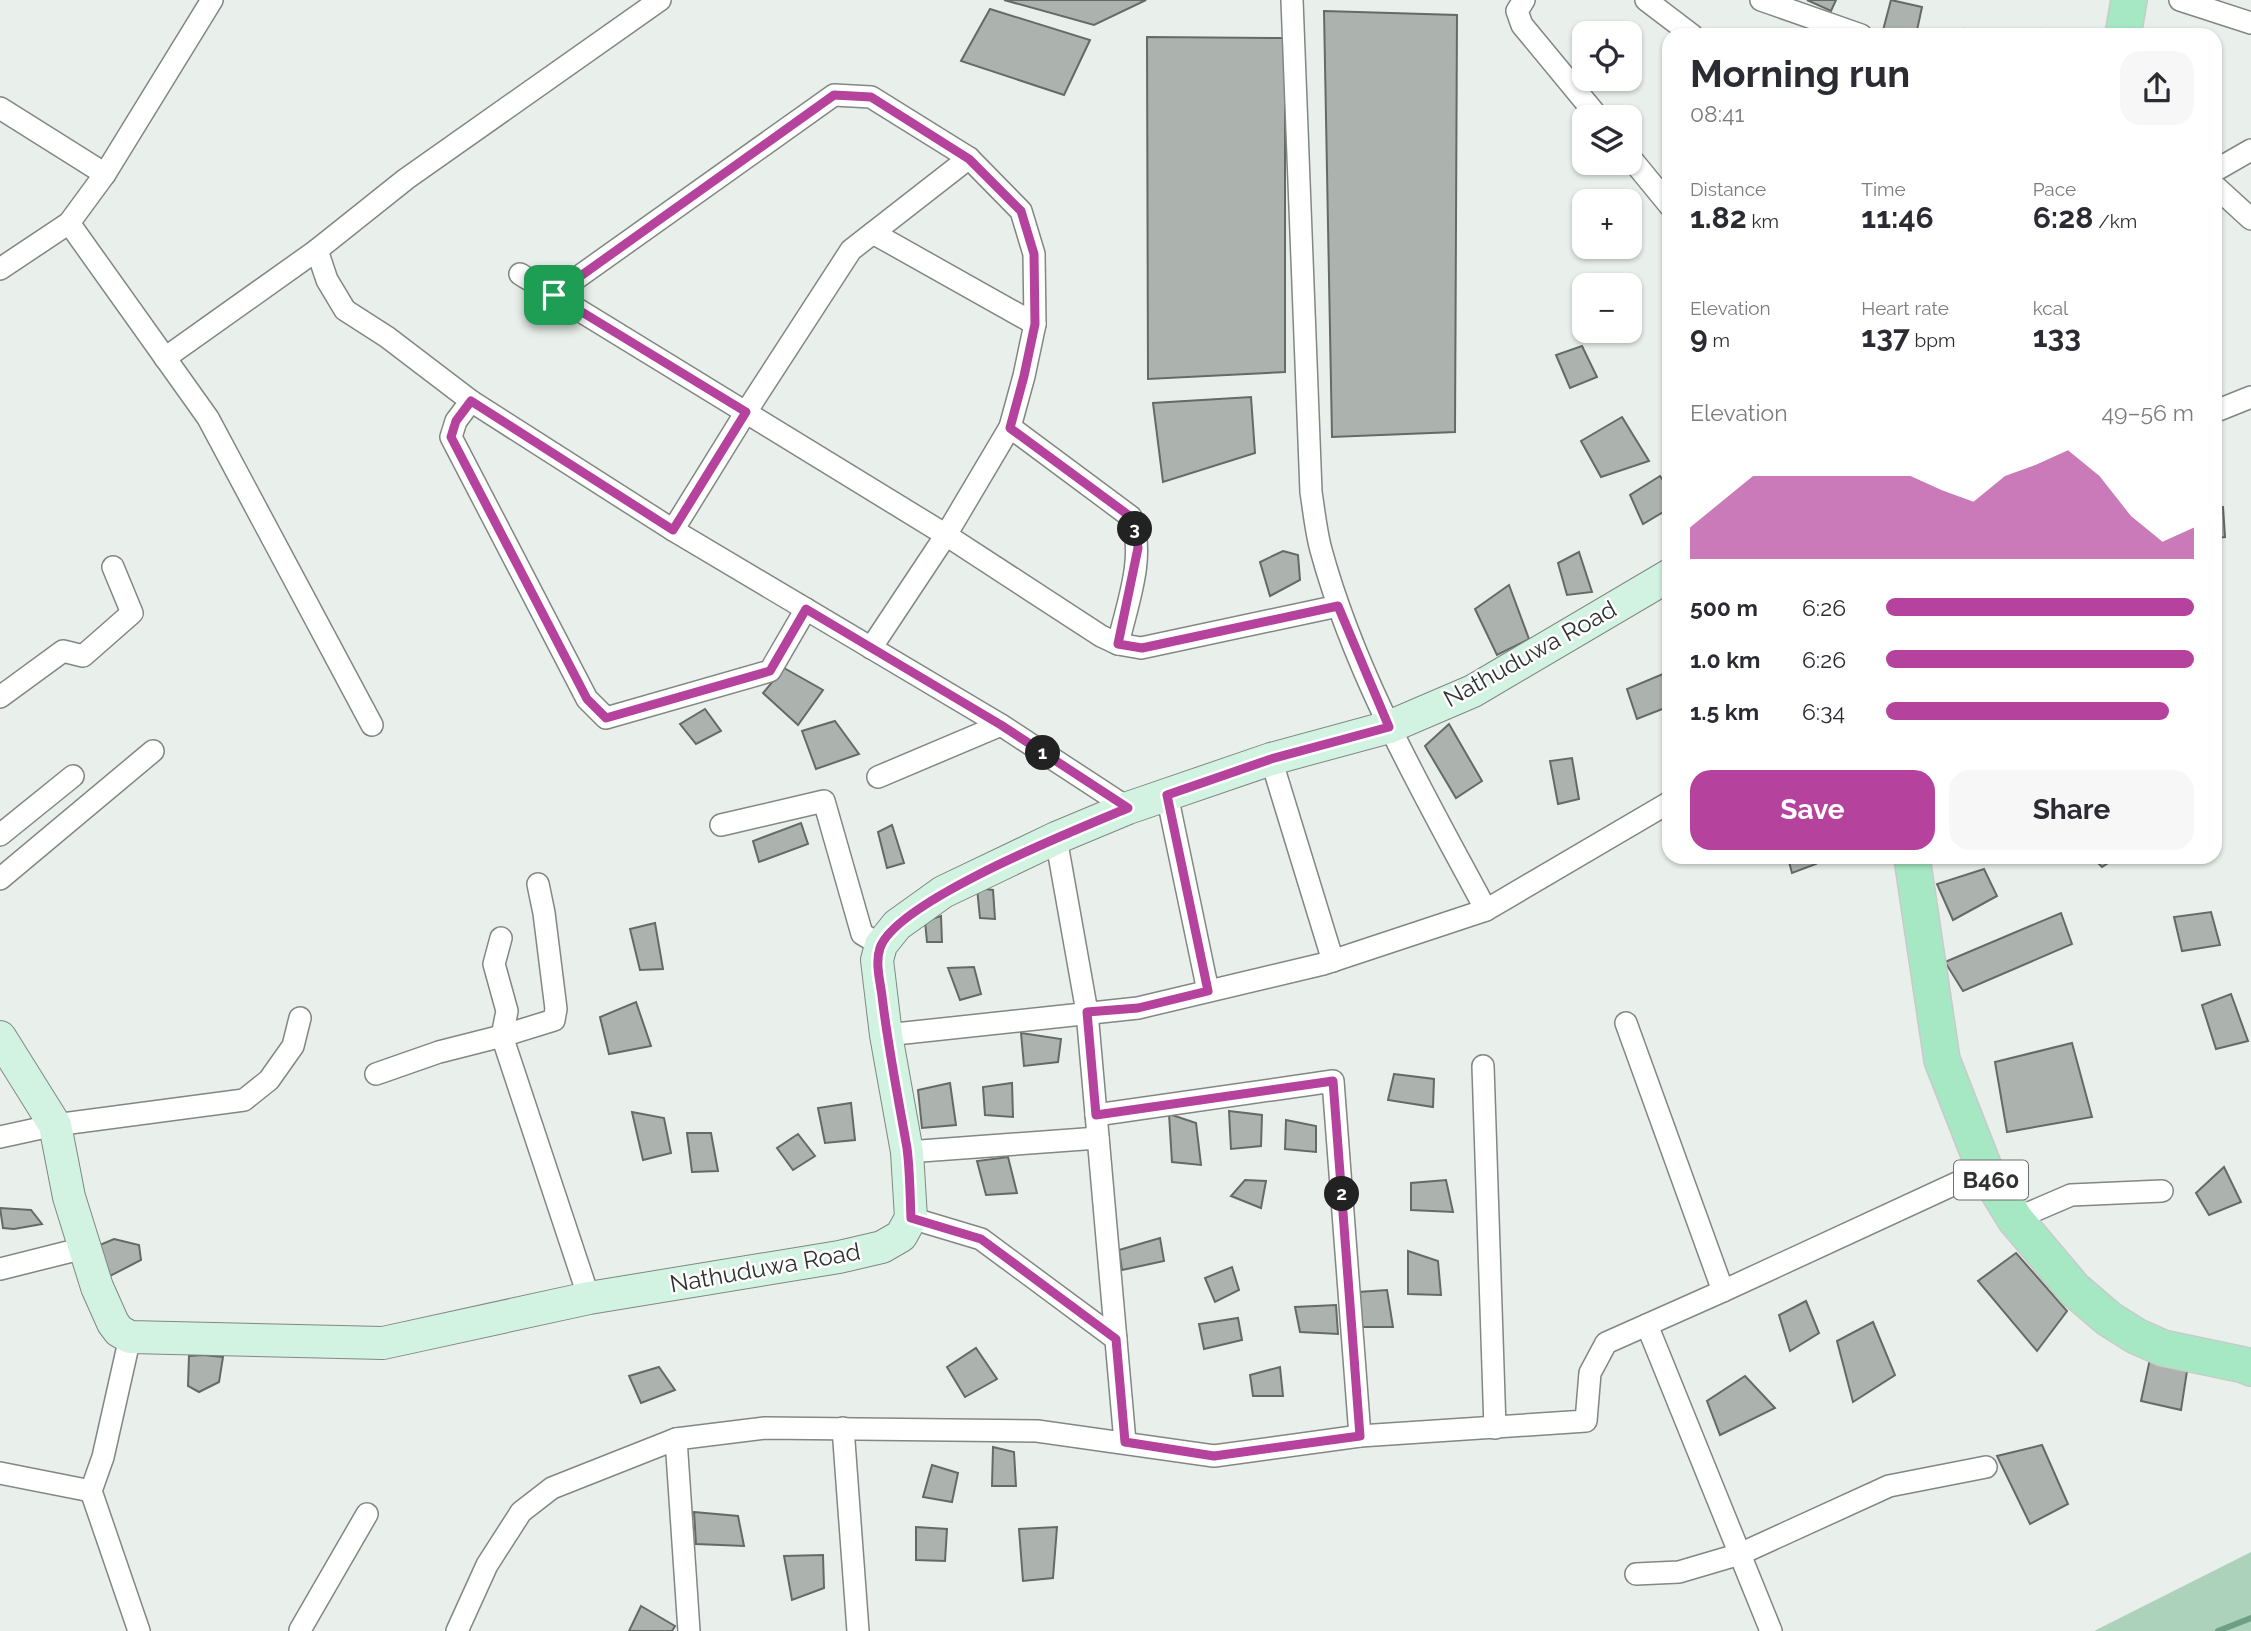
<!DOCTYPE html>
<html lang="en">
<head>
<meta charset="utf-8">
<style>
  body { margin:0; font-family:Raleway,sans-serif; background:#f7f7f7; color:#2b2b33; height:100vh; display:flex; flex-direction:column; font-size:26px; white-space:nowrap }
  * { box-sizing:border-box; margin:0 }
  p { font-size:23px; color:#7c7c81 }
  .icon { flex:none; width:38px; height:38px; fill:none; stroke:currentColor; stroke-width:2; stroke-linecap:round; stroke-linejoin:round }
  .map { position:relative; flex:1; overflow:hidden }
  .drawer { position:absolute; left:1662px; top:28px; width:560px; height:836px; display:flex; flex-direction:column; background:#fff; border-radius:21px; box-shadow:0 2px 5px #0004 }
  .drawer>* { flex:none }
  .fabs { position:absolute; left:1572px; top:21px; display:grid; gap:14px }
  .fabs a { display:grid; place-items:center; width:70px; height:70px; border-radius:14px; background:#fff; box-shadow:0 2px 5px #0004; font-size:35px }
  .pin { position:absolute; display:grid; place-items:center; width:60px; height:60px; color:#fff; margin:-30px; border-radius:14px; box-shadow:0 4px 10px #0006 }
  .km { position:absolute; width:35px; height:35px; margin:-18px; border-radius:50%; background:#222; color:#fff; font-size:19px; line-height:35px; text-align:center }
  .round { display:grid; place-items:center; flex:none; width:74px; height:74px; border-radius:21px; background:#f7f7f7 }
  .overview { display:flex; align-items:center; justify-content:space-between; height:119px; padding:0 28px }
  h1 { font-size:38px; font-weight:700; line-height:52px }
  .stats { display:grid; grid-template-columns:repeat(3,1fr); gap:10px; height:119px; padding:7px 28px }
  .stats div { display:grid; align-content:center }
  .stats b { font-size:30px; font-weight:700 }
  .stats small { font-size:19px; font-weight:400 }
  .stats p { font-size:19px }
  .chart { height:196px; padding:14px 28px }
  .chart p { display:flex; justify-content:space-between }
  .chart svg { width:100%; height:126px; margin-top:7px; fill:#b5429c; opacity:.7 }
  .button { display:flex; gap:14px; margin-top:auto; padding:14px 28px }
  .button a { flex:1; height:80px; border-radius:21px; background:#b5429c; color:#fff; font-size:28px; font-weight:700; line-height:80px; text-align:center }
  .button a+a { background:#f7f7f7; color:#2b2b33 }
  ul { padding:0 28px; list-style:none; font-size:23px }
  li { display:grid; grid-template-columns:112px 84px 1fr; align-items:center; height:52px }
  li i { height:18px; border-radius:9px; background:#b5429c }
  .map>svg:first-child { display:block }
</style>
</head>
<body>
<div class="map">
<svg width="2251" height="1631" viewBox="0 0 2251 1631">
  <rect width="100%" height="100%" fill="#e9f0eb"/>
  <polygon fill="#add2bb" points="2251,1552 2251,1631 2094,1631"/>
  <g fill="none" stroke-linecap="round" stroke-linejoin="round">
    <polyline stroke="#6ea183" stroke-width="6" points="2218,1631 2251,1618"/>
  </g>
  <g fill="#acb3ae" stroke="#646a66" stroke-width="2">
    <polygon points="1004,0 1146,0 1094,25"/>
    <polygon points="1807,0 1836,0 1831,11"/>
    <polygon points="1891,0 1922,7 1916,35 1882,34"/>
    <polygon points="990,9 1090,40 1064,95 961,61"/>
    <polygon points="1324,11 1457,15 1455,432 1332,437"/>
    <polygon points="1964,29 1999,35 1963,35"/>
    <polygon points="2042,29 2057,35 2039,35"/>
    <polygon points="1147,37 1285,38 1285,372 1148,379"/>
    <polygon points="1582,346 1597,377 1570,388 1556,355"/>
    <polygon points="1251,397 1255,453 1163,482 1153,403"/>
    <polygon points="1622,417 1649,461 1601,477 1581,441"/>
    <polygon points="1660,476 1670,490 1670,508 1643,524 1630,495"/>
    <polygon points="2216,507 2223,507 2225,537 2216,538"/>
    <polygon points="1283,551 1298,555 1300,580 1270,596 1260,562"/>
    <polygon points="1579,552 1592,592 1567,595 1558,563"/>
    <polygon points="1509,585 1529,639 1497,655 1475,609"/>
    <polygon points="784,668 823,690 798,725 763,693"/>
    <polygon points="1670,671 1670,706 1637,719 1627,689"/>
    <polygon points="705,709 721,731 696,744 680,724"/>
    <polygon points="835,721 859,754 816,769 802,731"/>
    <polygon points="1449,724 1482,781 1456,798 1425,746"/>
    <polygon points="1572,758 1579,799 1558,804 1550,761"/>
    <polygon points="801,823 808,844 759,862 753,841"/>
    <polygon points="892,825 904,863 887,868 878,832"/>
    <polygon points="1788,858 1814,858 1816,864 1792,873"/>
    <polygon points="2093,858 2116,858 2102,867"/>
    <polygon points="1984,869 1997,896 1953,920 1937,884"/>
    <polygon points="977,888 993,890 995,919 980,918"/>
    <polygon points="2211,912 2220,945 2182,951 2174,917"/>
    <polygon points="2061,913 2072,944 1963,991 1945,962"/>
    <polygon points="941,916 942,942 927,942 925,921"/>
    <polygon points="655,923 663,969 640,970 630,929"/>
    <polygon points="974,967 981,994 960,1000 948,968"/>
    <polygon points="2231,994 2248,1041 2216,1049 2202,1005"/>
    <polygon points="636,1002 651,1046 609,1054 600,1017"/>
    <polygon points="1021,1033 1061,1039 1058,1062 1024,1066"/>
    <polygon points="2072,1043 2092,1117 2007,1132 1995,1062"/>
    <polygon points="1394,1074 1434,1079 1433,1107 1388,1100"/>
    <polygon points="950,1083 956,1125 922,1128 918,1090"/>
    <polygon points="1012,1083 1013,1117 985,1115 983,1087"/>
    <polygon points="851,1103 855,1140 825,1143 818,1108"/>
    <polygon points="1229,1111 1262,1115 1261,1146 1231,1149"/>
    <polygon points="632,1112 664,1118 671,1153 643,1160"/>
    <polygon points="1169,1114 1196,1123 1201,1165 1172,1162"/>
    <polygon points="1286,1120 1316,1126 1316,1152 1285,1149"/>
    <polygon points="687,1133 711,1133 718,1171 692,1172"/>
    <polygon points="798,1134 815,1156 793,1170 777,1148"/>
    <polygon points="1008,1157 1017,1193 986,1195 977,1161"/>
    <polygon points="2224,1167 2241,1202 2209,1215 2196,1193"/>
    <polygon points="1245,1180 1266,1181 1261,1208 1231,1196"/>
    <polygon points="1446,1180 1453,1212 1411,1210 1411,1183"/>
    <polygon points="0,1208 31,1210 42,1224 14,1229 3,1228"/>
    <polygon points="1160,1238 1164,1261 1122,1270 1119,1250"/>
    <polygon points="114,1239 139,1245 141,1260 110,1276 95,1247"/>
    <polygon points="1408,1251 1438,1261 1441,1295 1408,1294"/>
    <polygon points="2016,1253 2067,1311 2037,1351 1978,1281"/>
    <polygon points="1232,1267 1239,1290 1215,1302 1205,1278"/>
    <polygon points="1387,1290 1393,1327 1360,1327 1358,1292"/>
    <polygon points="1806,1301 1819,1333 1790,1351 1779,1315"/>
    <polygon points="1336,1305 1338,1334 1300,1332 1295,1307"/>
    <polygon points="1238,1318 1242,1340 1204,1349 1199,1324"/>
    <polygon points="1873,1322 1895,1375 1853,1402 1837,1341"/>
    <polygon points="976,1348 997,1379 965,1397 947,1367"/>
    <polygon points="203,1355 223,1357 219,1382 199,1392 188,1386 189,1356"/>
    <polygon points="2150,1359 2187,1371 2181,1410 2141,1401"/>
    <polygon points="659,1367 675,1390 641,1403 629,1376"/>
    <polygon points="1280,1367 1283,1396 1253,1396 1250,1375"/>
    <polygon points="1745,1376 1775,1408 1720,1435 1707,1401"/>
    <polygon points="2042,1445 2068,1504 2030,1524 1997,1456"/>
    <polygon points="993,1447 1014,1452 1016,1486 992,1486"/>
    <polygon points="932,1465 958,1473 952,1502 923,1497"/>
    <polygon points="694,1512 738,1516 744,1546 696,1544"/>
    <polygon points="916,1527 947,1529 945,1561 916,1560"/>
    <polygon points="1057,1527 1053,1578 1023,1581 1019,1529"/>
    <polygon points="823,1555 824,1588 792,1600 784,1556"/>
    <polygon points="641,1606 675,1626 672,1631 629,1631"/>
  </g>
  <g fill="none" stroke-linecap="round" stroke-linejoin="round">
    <g stroke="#818783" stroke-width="24">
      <g id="street">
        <path d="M1292 0 1311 492C1314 511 1316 532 1321 550 1356 678 1424 794 1486 910"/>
        <polyline points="1524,0 1517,11 1522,25 1598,117"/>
        <polyline points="1646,0 1692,35"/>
        <polyline points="1761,0 1861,35"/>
        <polyline points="2180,0 2251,23"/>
        <polyline points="0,108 105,174"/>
        <polyline points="1629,156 1670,206"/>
        <polyline points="2216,170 2251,150"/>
        <polyline points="2216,187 2251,219"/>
        <polyline points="69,223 208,418 372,725"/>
        <polyline points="873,233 1035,324"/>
        <polyline points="317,250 327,280 345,310 387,337 471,401 673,530 1001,725 1128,808"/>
        <polyline points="0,269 69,223 105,174 212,0"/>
        <polyline points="520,274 946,535 1101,636 1118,644 1141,648 1338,606"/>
        <polyline points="553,295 834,95 871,97 969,158 1021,211 1034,254 1035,324 1024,376 1010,427 946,535 871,648"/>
        <polyline points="165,358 317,250 406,179 660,0"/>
        <polyline points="471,401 456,421 451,437 587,699 606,718 770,671 806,609"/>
        <polyline points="2216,411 2251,397"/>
        <path d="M1010 427 1131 517C1146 557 1127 604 1118 644"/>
        <polyline points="673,530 746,412 851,250 969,158"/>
        <polyline points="0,697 63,651 83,656 132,613 113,567"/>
        <polyline points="1271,759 1333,961"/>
        <polyline points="878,777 1001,725"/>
        <polyline points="1167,795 1208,991"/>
        <polyline points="721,825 824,801 862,934 881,945"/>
        <polyline points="0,835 73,776"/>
        <polyline points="1056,838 1087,1012 1125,1442"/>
        <polyline points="0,879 153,751"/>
        <polyline points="501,938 494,964 507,1011 502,1036 589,1298"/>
        <polyline points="1626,1023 1723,1291"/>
        <polyline points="886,1035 1138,1008 1323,964 1486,910 1670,802"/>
        <polyline points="1483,1066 1495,1428"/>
        <polyline points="376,1074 439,1052 502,1036 554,1020 556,1009 544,913 538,884"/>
        <polyline points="1096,1115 1333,1081 1360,1436"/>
        <polyline points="0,1137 55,1125 244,1100 269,1080 293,1046 300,1018"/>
        <polyline points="907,1152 1098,1138"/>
        <polyline points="911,1218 981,1239 1116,1339"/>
        <polyline points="2015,1219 2071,1195 2162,1191"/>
        <polyline points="0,1269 84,1248"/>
        <polyline points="1647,1325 1771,1631"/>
        <polyline points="130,1337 103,1457 91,1491 139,1631"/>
        <polyline points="843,1428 858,1631"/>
        <polyline points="676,1439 689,1631"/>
        <polyline points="0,1473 91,1491"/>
        <polyline points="1636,1574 1679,1572 1740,1554 1889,1486 1986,1467"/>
        <polyline points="300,1630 367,1514"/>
        <polyline points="457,1631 487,1565 521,1512 552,1488 676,1439 765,1428 1037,1431 1214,1456 1360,1436 1586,1421 1590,1373 1606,1343 1723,1291 1985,1170"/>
      </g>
    </g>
    <g stroke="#818783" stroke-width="34">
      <polyline id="secondary" points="0,1037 55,1125 69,1197 97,1287 113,1323 119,1331 130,1337 383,1343 589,1298 839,1257 882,1247 901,1236 911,1218 907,1152 886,1035 877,960 881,945 897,925 943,892 1056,838 1128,808 1271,759 1389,727 1473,691 1670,575"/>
    </g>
    <g stroke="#c9cac9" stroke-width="38">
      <g id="primary">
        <polyline points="2123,35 2129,0"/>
        <polyline points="1912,858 1942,1060 1985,1170 2015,1219 2074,1289 2109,1319 2136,1336 2163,1348 2244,1365 2251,1368"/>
      </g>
    </g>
    <use href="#street" stroke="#fff" stroke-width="21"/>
    <use href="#secondary" stroke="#d2f3e1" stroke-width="32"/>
    <use href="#primary" stroke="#a5e8c3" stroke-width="35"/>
  </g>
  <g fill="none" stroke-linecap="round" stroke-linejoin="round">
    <g stroke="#fff" stroke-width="14">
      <path id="route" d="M834 95 871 97 969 159 1021 211 1034 254 1035 324 1024 376 1010 428 1131 517 1136 532 1138 548 1118 644 1142 648 1338 606 1389 727 1271 759 1167 795 1208 991 1138 1008 1087 1012 1096 1115 1333 1081 1360 1436 1214 1456 1125 1442 1116 1339 981 1239 911 1218C910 1195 910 1171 907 1148 898 1097 888 1047 882 996 880 980 875 963 880 948 896 901 1078 829 1128 808L1001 725 806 609 770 671 606 718 587 699 451 437 456 421 471 401 673 530 746 412 554 295Z"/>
    </g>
    <use href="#route" stroke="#b5429c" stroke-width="9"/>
  </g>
  <g text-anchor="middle" stroke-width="5" stroke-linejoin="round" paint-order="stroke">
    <rect fill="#fff" stroke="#6d706e" stroke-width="2" x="1954" y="1160.5" width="74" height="39" rx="5"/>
    <g font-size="23" font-weight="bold" fill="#2f3230">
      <text x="1991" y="1188">B460</text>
    </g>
    <g font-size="24" fill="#2f3230" stroke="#fff">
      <text transform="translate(1530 654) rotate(-29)" y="8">Nathuduwa Road</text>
      <text transform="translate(765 1268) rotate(-10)" y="8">Nathuduwa Road</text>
    </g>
  </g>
</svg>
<div class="fabs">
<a><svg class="icon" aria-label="locate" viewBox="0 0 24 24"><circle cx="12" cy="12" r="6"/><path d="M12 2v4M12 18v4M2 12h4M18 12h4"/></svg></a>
<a><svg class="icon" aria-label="layers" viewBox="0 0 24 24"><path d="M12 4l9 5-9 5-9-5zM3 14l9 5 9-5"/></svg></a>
<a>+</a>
<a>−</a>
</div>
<div class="pin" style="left:554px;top:295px;background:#1e9e55"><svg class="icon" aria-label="arrive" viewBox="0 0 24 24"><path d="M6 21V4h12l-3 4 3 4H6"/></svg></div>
<b class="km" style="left:1043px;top:753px">1</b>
<b class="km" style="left:1342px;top:1194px">2</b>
<b class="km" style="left:1135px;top:529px">3</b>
<section class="drawer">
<div class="overview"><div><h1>Morning run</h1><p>08:41</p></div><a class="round"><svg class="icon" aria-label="share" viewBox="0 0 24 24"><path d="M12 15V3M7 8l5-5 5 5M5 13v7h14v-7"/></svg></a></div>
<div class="stats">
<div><p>Distance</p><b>1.82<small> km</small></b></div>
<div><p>Time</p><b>11:46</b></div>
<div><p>Pace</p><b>6:28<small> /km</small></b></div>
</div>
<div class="stats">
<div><p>Elevation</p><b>9<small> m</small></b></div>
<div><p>Heart rate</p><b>137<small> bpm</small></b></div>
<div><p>kcal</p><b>133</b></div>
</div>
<div class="chart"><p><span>Elevation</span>49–56 m</p>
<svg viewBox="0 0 160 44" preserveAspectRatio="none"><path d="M0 44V33L10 24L20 15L30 15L40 15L50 15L60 15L70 15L80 20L90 24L100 15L110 11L120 6L130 15L140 29L150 38L160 33V44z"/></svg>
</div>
<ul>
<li><b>500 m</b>6:26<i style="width:100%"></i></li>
<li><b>1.0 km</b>6:26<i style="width:100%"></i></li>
<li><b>1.5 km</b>6:34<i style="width:92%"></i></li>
</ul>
<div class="button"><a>Save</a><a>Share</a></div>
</section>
</div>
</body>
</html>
